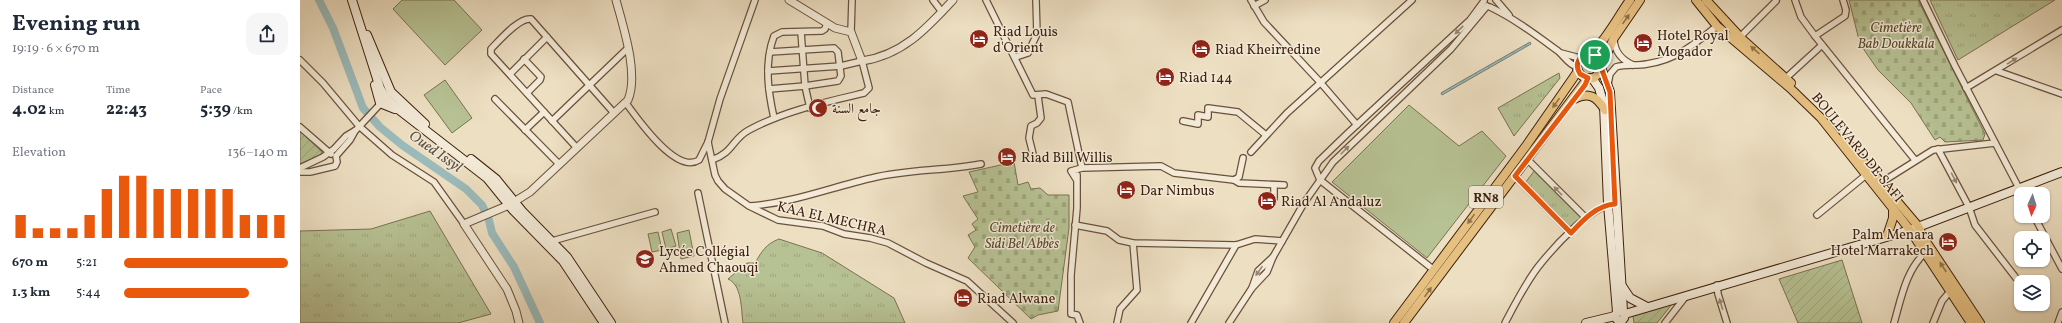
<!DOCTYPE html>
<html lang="en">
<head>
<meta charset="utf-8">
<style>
  body { margin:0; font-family:Vollkorn,Amiri,serif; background:#f6f6f7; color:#1f2937; height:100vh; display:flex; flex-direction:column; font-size:15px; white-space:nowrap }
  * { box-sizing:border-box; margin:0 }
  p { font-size:13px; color:#747a83 }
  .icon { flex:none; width:22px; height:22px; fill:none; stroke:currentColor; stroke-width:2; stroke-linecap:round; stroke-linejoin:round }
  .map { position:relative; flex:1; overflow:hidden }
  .side { display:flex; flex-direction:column; background:#fff; width:300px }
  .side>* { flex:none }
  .needle { width:26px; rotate:183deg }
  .controls { position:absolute; left:1714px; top:187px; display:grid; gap:8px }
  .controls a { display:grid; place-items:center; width:36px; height:36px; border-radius:8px; background:#fff; box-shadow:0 1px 3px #0004; font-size:20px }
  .pin { position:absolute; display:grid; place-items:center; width:34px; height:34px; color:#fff; margin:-17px; border:2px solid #fff; border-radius:50%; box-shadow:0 1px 4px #0007 }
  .round { display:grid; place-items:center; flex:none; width:42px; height:42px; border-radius:12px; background:#f6f6f7 }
  .head { display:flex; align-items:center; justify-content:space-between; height:68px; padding:0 12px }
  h1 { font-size:22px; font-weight:700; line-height:30px }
  .stats { display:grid; grid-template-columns:repeat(3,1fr); gap:6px; height:68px; padding:4px 12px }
  .stats div { display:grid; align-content:center }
  .stats b { font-size:17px; font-weight:700 }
  .stats small { font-size:11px; font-weight:400 }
  .stats p { font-size:11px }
  .chart { height:112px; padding:8px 12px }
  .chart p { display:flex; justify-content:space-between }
  .chart svg { width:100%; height:72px; margin-top:4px; stroke:#ea580c; stroke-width:6 }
  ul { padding:0 12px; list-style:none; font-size:13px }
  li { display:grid; grid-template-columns:64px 48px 1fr; align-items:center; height:30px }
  li i { height:10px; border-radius:5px; background:#ea580c }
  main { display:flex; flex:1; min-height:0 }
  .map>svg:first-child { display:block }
</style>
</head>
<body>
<main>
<section class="side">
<div class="head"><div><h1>Evening run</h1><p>19:19 · 6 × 670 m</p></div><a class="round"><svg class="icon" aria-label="share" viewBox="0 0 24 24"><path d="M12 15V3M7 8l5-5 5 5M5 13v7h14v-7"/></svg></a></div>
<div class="stats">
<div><p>Distance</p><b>4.02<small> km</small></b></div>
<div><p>Time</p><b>22:43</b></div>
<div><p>Pace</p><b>5:39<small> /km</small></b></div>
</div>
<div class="chart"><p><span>Elevation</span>136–140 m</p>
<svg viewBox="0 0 160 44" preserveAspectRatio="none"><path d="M5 44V30M15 44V38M25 44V38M35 44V38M45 44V30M55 44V14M65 44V6M75 44V6M85 44V14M95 44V14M105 44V14M115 44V14M125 44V14M135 44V30M145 44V30M155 44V30"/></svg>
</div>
<ul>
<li><b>670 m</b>5:21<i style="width:100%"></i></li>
<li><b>1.3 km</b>5:44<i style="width:76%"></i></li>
</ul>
</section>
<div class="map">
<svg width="1762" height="323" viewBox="0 0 1762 323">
  <defs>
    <pattern id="cemetery-stones" width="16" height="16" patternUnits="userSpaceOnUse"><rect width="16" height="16" fill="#b7c294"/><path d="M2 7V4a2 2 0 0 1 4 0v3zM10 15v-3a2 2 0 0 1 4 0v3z" fill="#9ea67e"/></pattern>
    <pattern id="park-tufts" width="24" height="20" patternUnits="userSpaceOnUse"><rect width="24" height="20" fill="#b7c294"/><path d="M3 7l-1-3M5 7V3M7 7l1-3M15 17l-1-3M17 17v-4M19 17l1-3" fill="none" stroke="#9ea67e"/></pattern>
    <pattern id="garden-furrows" width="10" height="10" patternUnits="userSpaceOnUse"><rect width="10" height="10" fill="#b7c294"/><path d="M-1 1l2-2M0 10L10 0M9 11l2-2" fill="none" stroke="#9ea67e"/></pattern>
    <pattern id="water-ripples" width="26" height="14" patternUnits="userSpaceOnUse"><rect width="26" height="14" fill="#9bbbbb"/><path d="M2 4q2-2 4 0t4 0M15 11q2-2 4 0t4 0" fill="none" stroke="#87a0a0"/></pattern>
  </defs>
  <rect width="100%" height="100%" fill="#eddfc2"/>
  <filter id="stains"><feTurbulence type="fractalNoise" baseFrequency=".005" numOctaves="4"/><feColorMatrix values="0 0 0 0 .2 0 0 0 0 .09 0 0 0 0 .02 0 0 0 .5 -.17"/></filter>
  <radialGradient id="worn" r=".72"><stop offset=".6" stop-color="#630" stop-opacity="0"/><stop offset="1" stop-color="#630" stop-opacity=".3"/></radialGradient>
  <g fill="#b7c294" stroke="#7b7252">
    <polygon points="102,0 154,0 182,30 145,65 93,9"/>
    <polygon points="145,80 172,118 152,133 124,95"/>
    <polygon points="1109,105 1159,146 1182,131 1206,156 1127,258 1032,182"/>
    <polygon points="371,229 376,246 366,249 362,232"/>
    <polygon points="389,230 394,256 381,259 377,233"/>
    <polygon points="358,232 362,250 352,252 348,234"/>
  </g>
  <g fill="url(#cemetery-stones)" stroke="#7b7252">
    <polygon points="1549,0 1618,0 1685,134 1683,140 1645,142 1640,137 1635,140 1611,103 1578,70 1560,44"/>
    <polygon points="714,162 718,185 728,182 731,189 740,188 748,195 769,195 769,228 758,311 738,315 731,319 668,258 675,247 668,235 676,230 672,224 678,219 663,196 678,192 669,172"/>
  </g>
  <g fill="url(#park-tufts)" stroke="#7b7252">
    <polygon points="1630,0 1755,0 1658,60"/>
    <polygon points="1259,73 1260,78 1214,136 1198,108"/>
    <polygon points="1235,170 1282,218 1270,229 1225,183"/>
    <polygon points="130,211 191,314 158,323 0,323 0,231 71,229"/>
    <path d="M479 239 522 253 594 298 605 323H443C441 308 442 285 428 279L447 263H455C462 251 466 244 479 239Z"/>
  </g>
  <g fill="url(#garden-furrows)" stroke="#7b7252">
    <polygon points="0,131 22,152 20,155 0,164"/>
    <polygon points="1542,260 1562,323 1498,323 1479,279"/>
    <polygon points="1372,304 1357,323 1334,323 1333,316"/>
  </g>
  <polygon fill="url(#water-ripples)" stroke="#767e76" points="1230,42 1231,44 1142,95 1141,93 1151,87"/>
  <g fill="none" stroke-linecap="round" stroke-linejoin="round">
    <polyline stroke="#9bbbbb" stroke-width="8" points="19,0 33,28 63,108 80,127 102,145 166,189 182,205 189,220 192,233 214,267 240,323"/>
    <g stroke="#6a513c" stroke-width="8">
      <g id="minor">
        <polyline points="633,0 642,12"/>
        <polyline points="686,0 733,95 746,94 768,102 782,168"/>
        <polyline points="951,0 964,22 1020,82 1057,125"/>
        <polyline points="1196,0 1209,15"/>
        <polyline points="1495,0 1501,17 1515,36 1615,160"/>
        <polyline points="1623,0 1655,66 1722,194"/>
        <polyline points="954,6 965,0"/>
        <path d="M1190 7C1215 19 1236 35 1258 51 1265 57 1268 64 1277 67"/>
        <polyline points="501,32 505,86 510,108"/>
        <polyline points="551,32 552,0"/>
        <polyline points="1515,36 1545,16 1546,10 1543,0"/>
        <polyline points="1440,37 1476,1"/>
        <path d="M1314 40C1315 53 1322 60 1333 65"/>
        <polyline points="1261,53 1280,58"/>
        <polyline points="716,57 728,53 737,34 736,0"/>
        <polyline points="224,59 241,77 240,80 227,93"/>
        <polyline points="0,60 23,83 59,126 92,155 134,182 164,224"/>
        <polyline points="1697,71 1762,94"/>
        <polyline points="210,74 247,37"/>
        <polyline points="1486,78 1522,45"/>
        <path d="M1308 84 1310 74 1316 67C1326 64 1337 66 1347 64 1376 60 1395 44 1417 26"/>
        <polyline points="1666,88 1762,30"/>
        <polyline points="469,89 505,86 538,81 541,76 538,52 534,48 470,52"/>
        <polyline points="195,99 259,164"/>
        <path d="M326 103C337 118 376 175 399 160L408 142 420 99 455 0"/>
        <path d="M474 118C468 91 464 63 474 36L482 32 522 31 525 29 527 23"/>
        <polyline points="252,121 327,49"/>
        <polyline points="883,121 898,124 898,115 908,117 908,108 938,112 966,135"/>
        <polyline points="0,127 31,154"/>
        <polyline points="225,130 244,112"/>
        <polyline points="408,142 415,175 418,181 425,189 449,206 478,220 523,226 544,234 570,238 588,243 626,263 667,281 713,323"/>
        <path d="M277 148 191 54V49C199 41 219 17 231 19L314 113"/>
        <polyline points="1638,149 1669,207 1675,225 1716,278"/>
        <polyline points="951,152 987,113 1112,0"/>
        <polyline points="733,154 729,138 731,126 737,123 741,118 738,96"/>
        <polyline points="1227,159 1286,218"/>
        <path d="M412 160C434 152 432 139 449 130 484 111 526 102 564 93L569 88 562 61 541 66 468 71"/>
        <polyline points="0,168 23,157 34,149 46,136 56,130 83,101"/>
        <polyline points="0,172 10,172 35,166 37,162 36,156 50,140 55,131"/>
        <polyline points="777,175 777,208 771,275 771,314 777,315 780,323"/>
        <polyline points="1215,176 1271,233"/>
        <polyline points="776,179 771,171 782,168 861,166 874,173 934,180 939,177 943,158"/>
        <polyline points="934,180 939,183 984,185"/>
        <polyline points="1582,182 1633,150 1695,143"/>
        <polyline points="398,193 425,323"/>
        <polyline points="974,198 974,186"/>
        <path d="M450 206C492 203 532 187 572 178 608 169 646 171 681 164"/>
        <polyline points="1517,215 1566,175"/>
        <polyline points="1734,216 1762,269"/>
        <polyline points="775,225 807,231 819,240 833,243 936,245 955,239 982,241"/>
        <polyline points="252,241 355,212"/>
        <polyline points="1134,270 1020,180 1015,168 1019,161 1048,133 1170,20 1184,1"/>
        <polyline points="1417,285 1418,294 1427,323"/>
        <polyline points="952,288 958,271 973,257"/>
        <polyline points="817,323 820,309 837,290 833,243"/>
        <polyline points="891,323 936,245"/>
        <polyline points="929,323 952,288 967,272 973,257 1004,203 1033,162 1151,49 1187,6"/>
        <path d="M1205 323C1215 304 1225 284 1238 267 1253 248 1291 205 1315 204"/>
        <polyline points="1365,323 1386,296"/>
        <path d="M1594 323C1601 299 1606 270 1625 253"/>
        <polyline points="1633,323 1642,301 1652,289"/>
        <polyline points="1758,323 1762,312"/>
      </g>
    </g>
    <g stroke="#6a513c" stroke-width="9">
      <g id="tertiary">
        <path d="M489 0 535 28 551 32 562 61C603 55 627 28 653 0"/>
        <path d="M219 323 216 311 207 289 164 224 209 205 230 192 328 100C339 74 323 26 316 0"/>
      </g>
    </g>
    <g stroke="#3f220f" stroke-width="10">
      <g id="secondary">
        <polyline points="52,0 80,88 86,98 98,109 187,178 213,210 263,261 304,323"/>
        <polyline points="67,35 91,92 125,124"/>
        <polyline points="1302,70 1310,92 1323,311"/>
        <polyline points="1292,78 1299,88 1304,105 1308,204 1317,312"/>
        <polyline points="75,85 80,103 95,109"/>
        <polyline points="171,159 196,179 222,211 267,257 311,323"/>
        <polyline points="1322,286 1330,298 1347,307"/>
        <circle cx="1320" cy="316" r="4.5"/>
        <polyline points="1325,314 1610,230 1762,172"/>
        <polyline points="1286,323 1315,316"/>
      </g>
    </g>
    <g stroke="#3f220f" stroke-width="10">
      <g id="primary">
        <polyline points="1396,0 1417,26 1490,88 1521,118 1610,230 1671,323"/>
        <polyline points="1406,0 1442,39 1491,83"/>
        <path d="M1285 55H1294L1301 62V71L1294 78C1284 80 1274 73 1278 62 1281 54 1290 53 1295 49 1306 40 1321 12 1330 0"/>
        <polyline points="1302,64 1314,38 1340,0"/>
        <path d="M1274 99C1289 91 1297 97 1305 110"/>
        <polyline points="1544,139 1618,226 1623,237 1680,323"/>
        <polyline points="1587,236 1593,218 1593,209"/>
        <polyline points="1094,323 1226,146 1278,71"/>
        <polyline points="1104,323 1288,78"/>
      </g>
    </g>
    <use href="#minor" stroke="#f3ead7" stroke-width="5.5"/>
    <use href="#tertiary" stroke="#f3ead7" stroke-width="7"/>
    <use href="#secondary" stroke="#f3ead7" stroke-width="8"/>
    <use href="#primary" stroke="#e6c081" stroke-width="8"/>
  </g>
  <defs><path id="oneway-solid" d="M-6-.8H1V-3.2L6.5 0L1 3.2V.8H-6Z"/></defs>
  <g fill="#927148">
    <use href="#oneway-solid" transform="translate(1326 19) rotate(-55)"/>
    <use href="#oneway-solid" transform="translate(1455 50) rotate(-139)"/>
    <use href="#oneway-solid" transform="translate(1256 103) rotate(126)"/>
    <use href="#oneway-solid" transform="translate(1171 219) rotate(126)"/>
    <use href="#oneway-solid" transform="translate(1643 267) rotate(-123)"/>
    <use href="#oneway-solid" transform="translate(1128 292) rotate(-54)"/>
  </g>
  <g fill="#998673">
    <use href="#oneway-solid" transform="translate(1159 30) rotate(136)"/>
    <use href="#oneway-solid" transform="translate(1712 61) rotate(-32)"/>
    <use href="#oneway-solid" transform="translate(1045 150) rotate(-45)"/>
    <use href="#oneway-solid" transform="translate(1654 178) rotate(62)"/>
    <use href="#oneway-solid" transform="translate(1258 191) rotate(-134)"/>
    <use href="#oneway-solid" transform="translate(959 271) rotate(125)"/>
    <use href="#oneway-solid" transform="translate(1421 304) rotate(-107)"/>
  </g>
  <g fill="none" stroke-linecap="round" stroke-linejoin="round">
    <g stroke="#fff" stroke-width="8">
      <path id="route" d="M1285 54 1294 55 1300 60 1302 70 1310 92 1315 204C1297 205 1283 220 1271 233L1215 176 1285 85 1288 78 1280 74C1275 66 1277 59 1285 54Z"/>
    </g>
    <use href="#route" stroke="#ea580c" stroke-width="5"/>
  </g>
  <defs>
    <g id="hotel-disc" transform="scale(1)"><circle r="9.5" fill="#8f2418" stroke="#f3ead7"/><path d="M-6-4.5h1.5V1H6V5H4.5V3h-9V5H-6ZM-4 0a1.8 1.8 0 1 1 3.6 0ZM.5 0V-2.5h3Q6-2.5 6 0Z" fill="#fff"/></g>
    <g id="mosque-disc" transform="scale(1)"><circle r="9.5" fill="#8f2418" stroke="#f3ead7"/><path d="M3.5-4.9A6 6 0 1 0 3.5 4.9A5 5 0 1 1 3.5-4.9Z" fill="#fff"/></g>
    <g id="school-disc" transform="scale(1)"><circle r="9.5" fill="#8f2418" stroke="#f3ead7"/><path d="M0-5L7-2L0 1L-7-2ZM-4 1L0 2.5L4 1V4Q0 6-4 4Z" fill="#fff"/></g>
  </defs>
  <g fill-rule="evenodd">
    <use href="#hotel-disc" x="679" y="39"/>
    <use href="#hotel-disc" x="1343" y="43"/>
    <use href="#hotel-disc" x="901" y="49"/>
    <use href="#hotel-disc" x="865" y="77"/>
    <use href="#mosque-disc" x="518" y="108"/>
    <use href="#hotel-disc" x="707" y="157"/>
    <use href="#hotel-disc" x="826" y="190"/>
    <use href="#hotel-disc" x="967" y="201"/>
    <use href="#hotel-disc" x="1648" y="242"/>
    <use href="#school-disc" x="345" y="259"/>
    <use href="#hotel-disc" x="663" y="298"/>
  </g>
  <g text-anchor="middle" stroke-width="3" stroke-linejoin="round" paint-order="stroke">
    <rect fill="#f3ead7" stroke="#755e4b" stroke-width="1" x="1169" y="186" width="34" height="22" rx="3"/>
    <g font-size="13" font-weight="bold" fill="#3f220f">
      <text x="1186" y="202">RN8</text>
    </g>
    <g font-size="14" font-style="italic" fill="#5d4a30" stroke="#f3ead7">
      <text x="1596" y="32">Cimetière<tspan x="1596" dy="16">Bab Doukkala</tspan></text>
      <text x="722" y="232">Cimetière de<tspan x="722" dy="16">Sidi Bel Abbès</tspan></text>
    </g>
    <g font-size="14" fill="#3f220f" stroke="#f3ead7" text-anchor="start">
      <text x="693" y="36">Riad Louis<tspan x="693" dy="16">d'Orient</tspan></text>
      <text x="1357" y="40">Hotel Royal<tspan x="1357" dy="16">Mogador</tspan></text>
      <text x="915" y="54">Riad Kheirredine</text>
      <text x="879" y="82">Riad 144</text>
      <text x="532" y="113">جامع السنة</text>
      <text x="721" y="162">Riad Bill Willis</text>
      <text x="840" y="195">Dar Nimbus</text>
      <text x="981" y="206">Riad Al Andaluz</text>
      <text x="1634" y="239" text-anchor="end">Palm Menara<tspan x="1634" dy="16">Hotel Marrakech</tspan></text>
      <text x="359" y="256">Lycée Collégial<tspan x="359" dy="16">Ahmed Chaouqi</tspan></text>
      <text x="677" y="303">Riad Alwane</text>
    </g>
    <g font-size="14" fill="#3f220f" stroke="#f3ead7">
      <text transform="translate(1558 147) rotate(51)" y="5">BOULEVARD DE SAFI</text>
      <text transform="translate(532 218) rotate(13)" y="5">KAA EL MECHRA</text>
    </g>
    <g font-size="15" font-style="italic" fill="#5b5043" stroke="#f3ead7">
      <text transform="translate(136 151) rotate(35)" y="5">Oued Issyl</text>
    </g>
  </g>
  <rect width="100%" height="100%" filter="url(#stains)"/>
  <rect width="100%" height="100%" fill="url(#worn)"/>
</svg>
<div class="controls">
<a><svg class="needle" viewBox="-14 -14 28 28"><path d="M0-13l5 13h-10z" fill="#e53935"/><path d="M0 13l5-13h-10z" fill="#747a83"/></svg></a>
<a><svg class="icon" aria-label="locate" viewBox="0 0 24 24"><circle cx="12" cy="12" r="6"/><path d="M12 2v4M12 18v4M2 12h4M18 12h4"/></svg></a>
<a><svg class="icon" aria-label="layers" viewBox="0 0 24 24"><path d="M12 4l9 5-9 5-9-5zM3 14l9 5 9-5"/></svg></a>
</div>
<div class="pin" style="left:1295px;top:55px;background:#1e9e55"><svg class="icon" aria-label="arrive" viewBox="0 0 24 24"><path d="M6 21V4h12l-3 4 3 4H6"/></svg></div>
</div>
</main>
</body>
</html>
